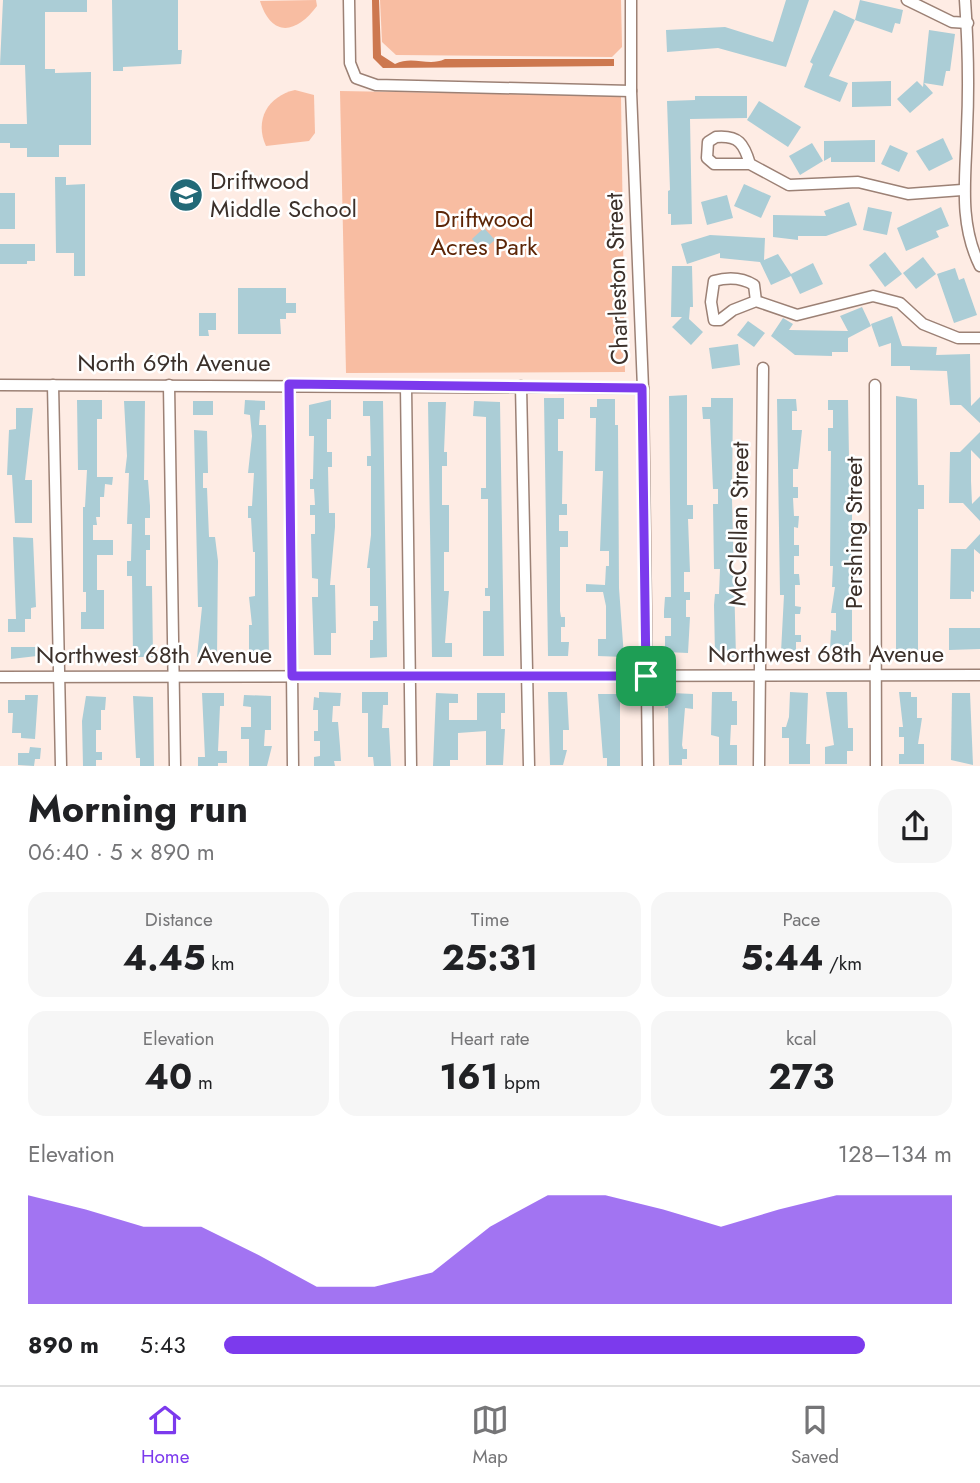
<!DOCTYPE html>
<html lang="en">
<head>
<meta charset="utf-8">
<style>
  body { margin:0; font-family:Jost,sans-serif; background:#f6f6f6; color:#202124; height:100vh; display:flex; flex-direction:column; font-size:26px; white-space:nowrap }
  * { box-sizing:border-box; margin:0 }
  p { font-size:23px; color:#757577 }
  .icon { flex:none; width:38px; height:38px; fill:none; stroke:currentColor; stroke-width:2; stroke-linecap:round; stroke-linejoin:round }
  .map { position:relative; height:766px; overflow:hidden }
  .side { display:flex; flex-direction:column; background:#fff; flex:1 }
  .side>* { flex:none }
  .pin { position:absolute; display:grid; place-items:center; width:60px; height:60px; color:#fff; margin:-30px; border-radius:14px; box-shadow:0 4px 10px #0006 }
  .round { display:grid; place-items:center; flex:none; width:74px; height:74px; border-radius:21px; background:#f6f6f6 }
  .headline { display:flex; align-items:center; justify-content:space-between; height:119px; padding:0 28px }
  h1 { font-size:38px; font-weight:700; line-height:52px }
  .stats { display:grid; grid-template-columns:repeat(3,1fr); gap:10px; height:119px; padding:7px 28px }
  .stats div { display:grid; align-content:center; border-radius:18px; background:#f6f6f6; text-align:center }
  .stats b { font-size:35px; font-weight:700 }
  .stats small { font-size:19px; font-weight:400 }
  .stats p { font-size:19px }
  .chart { height:196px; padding:14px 28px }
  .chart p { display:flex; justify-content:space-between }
  .chart svg { width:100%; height:126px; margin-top:7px; fill:#7c3aed; opacity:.7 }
  ul { padding:0 28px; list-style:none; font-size:23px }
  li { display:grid; grid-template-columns:112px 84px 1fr; align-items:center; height:52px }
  li i { height:18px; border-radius:9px; background:#7c3aed }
  .tab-bar { display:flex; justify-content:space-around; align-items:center; height:98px; border-top:2px solid #e0e0e0; background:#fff; font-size:19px; color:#757577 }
  .tab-bar a { display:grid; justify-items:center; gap:4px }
  .tab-bar .selected { color:#7c3aed }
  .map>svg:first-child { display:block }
</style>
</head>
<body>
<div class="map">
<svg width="980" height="766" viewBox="0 0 980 766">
  <rect width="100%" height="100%" fill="#feece4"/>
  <g fill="#f8bda2">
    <path d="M316 0 317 6C297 33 272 39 260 1Z"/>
    <polygon points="380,0 621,0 622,47 612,57 396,55 382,42"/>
    <path d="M295 90 314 95 315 133 309 141 266 146C254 120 268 96 295 90Z"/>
    <polygon points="340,91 621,96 625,372 346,373"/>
  </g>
  <path fill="#cd784f" d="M372 0H379L381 55 395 64C413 55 428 67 445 59H614V66L383 68 373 58Z"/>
  <g fill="#abcdd6">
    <polygon points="3,0 87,0 87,12 45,12 45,69 55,69 55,73 91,72 91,145 59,145 59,157 27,157 27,148 10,148 10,143 0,143 0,124 27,124 25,65 0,65"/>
    <polygon points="112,0 178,0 178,50 182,50 181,64 123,67 123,71 113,71"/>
    <polygon points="786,0 809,0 786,67 718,48 667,52 666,30 725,27 773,42"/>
    <polygon points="860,0 903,10 900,24 895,23 892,33 855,20 829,76 848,83 840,102 804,87 813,64 810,62 834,10 855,20"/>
    <polygon points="929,30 955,34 950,71 946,71 943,86 924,83 933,93 910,113 897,99 917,81 923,87"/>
    <polygon points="891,81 891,106 852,107 852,82"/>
    <polygon points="695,96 747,96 747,118 690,119 692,224 671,225 671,214 668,214 668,191 670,190 667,101 695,100"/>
    <polygon points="759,101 801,127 788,147 747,120"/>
    <polygon points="943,138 953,159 929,171 916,151"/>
    <polygon points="875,140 875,162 831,162 831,157 824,161 824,141"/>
    <polygon points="812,143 823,161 800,175 789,156"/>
    <polygon points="890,145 908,153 899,172 881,164"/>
    <polygon points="55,177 66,177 66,185 85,184 85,276 74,276 74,253 56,253"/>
    <polygon points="744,184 771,196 761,218 734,206"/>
    <rect x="0" y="193" width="15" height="36"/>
    <polygon points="727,195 733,218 707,225 701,202"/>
    <polygon points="849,202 857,225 826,236 798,236 798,240 773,237 773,215 826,216 824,211"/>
    <polygon points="868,207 892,212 887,235 863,230"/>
    <polygon points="941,207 949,226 936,231 939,237 906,251 897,228"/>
    <polygon points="484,228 495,240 482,251 472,239"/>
    <polygon points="710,235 765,238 764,260 778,254 791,274 813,263 823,284 800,294 791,276 771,285 760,262 720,258 720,253 687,264 681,244"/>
    <polygon points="0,244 35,244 35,261 27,261 27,264 0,264"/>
    <polygon points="885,252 902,274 885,287 869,265"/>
    <polygon points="923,257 936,274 916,289 903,273"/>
    <polygon points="672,266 692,266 693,307 690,307 689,319 703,332 691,345 672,327 682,317 671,317"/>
    <polygon points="955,268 959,280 964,278 977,315 954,323 937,274"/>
    <polygon points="238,288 286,288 286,303 296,303 296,313 286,313 286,319 280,319 281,334 238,334"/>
    <polygon points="862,307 871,326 848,338 848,352 832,352 832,356 795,355 771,336 783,318 793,324 789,330 848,331 840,316"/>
    <polygon points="199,313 216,313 216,330 208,330 209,336 199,336"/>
    <polygon points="892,316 902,346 937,347 936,355 970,354 971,406 980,397 980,423 961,405 950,405 947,371 910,370 910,366 891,366 891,343 879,347 871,324"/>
    <polygon points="748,321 765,333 754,347 737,335"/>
    <polygon points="738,344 740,365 712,369 709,348"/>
    <polygon points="687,395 687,505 693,505 693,519 688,519 690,572 684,572 684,592 690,592 690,600 686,600 686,617 690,617 688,653 665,652 665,636 671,636 671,618 664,618 664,611 665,597 671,597 669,396"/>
    <polygon points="896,396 917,399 918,485 924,485 924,509 918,509 918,651 896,651"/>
    <polygon points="544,398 564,398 564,419 558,419 558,451 563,451 562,504 567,504 567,515 559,515 559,531 568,531 568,547 560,547 560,611 561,617 565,617 565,627 561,627 561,642 569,642 568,656 548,656"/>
    <polygon points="711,398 733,398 732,499 736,657 715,656 714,605 715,594 719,594 720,569 714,569 713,504 718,504 718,489 713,489 710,419 703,419 702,407 711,407"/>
    <polygon points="597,399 615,399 615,425 618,425 619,588 624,657 598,656 598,639 606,639 606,606 603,592 586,592 586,584 605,585 606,566 609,566 609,551 600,551 603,471 595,471 596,418 590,418 590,407 597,407"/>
    <polygon points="777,399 796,399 797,411 792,411 792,430 802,430 798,469 793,469 793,487 798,487 798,498 793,498 794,516 799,516 798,528 794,527 794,545 799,545 799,556 794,556 794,574 799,574 800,585 795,585 795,606 801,607 800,614 795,614 795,635 801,635 801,642 796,642 796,652 781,652 784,595 780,595"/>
    <polygon points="77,400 102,400 102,419 97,419 97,477 113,477 112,485 105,484 104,497 100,497 100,517 96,517 97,525 93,525 93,540 113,540 113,555 97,555 97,590 104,590 104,629 81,629 81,612 86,612 86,592 83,592 83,507 85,507 87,470 78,470"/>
    <polygon points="245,400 265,401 265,410 260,410 259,425 266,425 269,658 249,658 249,625 252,625 249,597 255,596 255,552 253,552 251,518 248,518 248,506 252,506 254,473 248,473 252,436 250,415 244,414"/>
    <polygon points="331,400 331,419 327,419 327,452 332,452 332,467 328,467 329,513 335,513 335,527 330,585 335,585 336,633 331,633 331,655 314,655 312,597 318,597 318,579 312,578 311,534 315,534 315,515 310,515 310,505 315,505 314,489 310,489 310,479 313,479 314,436 309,436 309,405"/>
    <polygon points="828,400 848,400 849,458 852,458 852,652 830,652 831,630 836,631 836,613 831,613 835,587 832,587 833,566 830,566 831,451 828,451 828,428 833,428 833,410 828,410"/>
    <polygon points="124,401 145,401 144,480 148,480 150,506 150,518 145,518 145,535 150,535 150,550 146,550 146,586 152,586 153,657 133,657 132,576 127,576 127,561 131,561 132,524 127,524 129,473 125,473 127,456"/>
    <rect x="193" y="401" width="20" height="14"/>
    <polygon points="363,401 383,401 387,657 370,658 370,640 373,640 373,621 378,621 378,606 370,606 370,568 367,568 371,535 371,466 367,466 367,456 371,456 370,416 363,416"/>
    <polygon points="474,401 500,402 504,656 483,656 483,611 490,611 490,596 485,596 485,588 488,588 488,499 481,499 481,488 486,488 486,417 473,416"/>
    <polygon points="428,402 446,402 444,452 447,452 447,466 442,466 442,505 449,505 449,552 444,552 444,591 449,591 445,643 452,643 452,657 432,657"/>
    <polygon points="16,408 33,408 25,480 32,480 32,523 15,523 12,475 7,475 9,430 16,429"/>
    <polygon points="194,430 207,431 208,473 203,473 203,488 207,488 209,537 215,537 218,561 217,658 197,657 202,607 198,607"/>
    <polygon points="980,432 980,459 971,450 971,481 972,504 980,496 980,521 963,503 949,503 950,452 960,452"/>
    <polygon points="980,534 980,554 974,549 974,592 971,591 971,599 950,599 951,549 966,549"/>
    <polygon points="13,537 33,538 36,607 31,608 31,619 25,619 25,632 8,632 8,619 16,619"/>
    <polygon points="949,628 980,628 980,649 949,650"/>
    <polygon points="11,647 37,647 37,656 11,659"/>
    <polygon points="319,692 341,693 340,706 333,706 332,722 338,722 340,746 341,761 334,761 335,766 314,766 314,757 320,756 320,741 314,741 314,731 318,731 318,710 313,710 314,697 319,698"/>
    <polygon points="362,692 388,692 388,705 383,705 382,728 389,728 391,766 374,766 373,757 368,757 368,713 362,713"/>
    <polygon points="548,692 567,692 569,730 563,730 563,750 567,750 563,765 550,765"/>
    <polygon points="712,692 732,692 732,701 737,701 737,725 731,725 730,745 737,745 737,765 719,765 719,737 711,735"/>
    <polygon points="790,692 808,693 806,744 810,744 810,764 789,764 789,738 782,738 782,727 786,727 789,717"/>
    <polygon points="826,692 847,692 848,728 853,728 853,751 847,751 847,764 825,764 825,747 834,745"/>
    <polygon points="899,692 911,692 911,697 917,697 917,718 922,718 918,744 924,744 924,764 899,764 899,754 904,754 904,737 899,737 899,727 903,727"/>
    <polygon points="202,693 224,693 224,706 220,706 218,751 227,751 227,763 218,763 218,766 198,766 198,757 205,757"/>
    <polygon points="436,693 458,694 458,703 449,703 449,720 477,720 477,693 505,693 505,713 501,713 501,729 505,729 503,765 486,765 486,731 458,733 458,760 450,760 450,766 433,766"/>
    <polygon points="672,693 693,694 693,709 685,708 682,745 683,749 687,749 687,759 682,759 682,765 669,765 668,708 665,708 665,699 671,699"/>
    <polygon points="952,693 970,693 973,765 951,760"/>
    <polygon points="598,694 620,694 620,766 607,766 607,758 603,758"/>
    <polygon points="25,695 38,695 35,739 21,738 21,733 12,733 13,713 8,713 8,700 25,700"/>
    <polygon points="244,695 271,696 271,730 265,730 264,746 272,746 267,766 249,766 249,739 241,739 241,727 251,727 251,707 243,706"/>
    <polygon points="86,696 106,697 105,710 101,710 101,730 96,730 96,752 102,752 102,760 96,760 96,766 83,766 82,721"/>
    <polygon points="133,696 153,697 154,766 140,766 140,758 136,758"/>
    <polygon points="30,747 41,748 40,759 35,759 34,766 18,765 18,753 29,753"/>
  </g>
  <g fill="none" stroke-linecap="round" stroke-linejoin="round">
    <g stroke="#9c8175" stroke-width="13">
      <g id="minor">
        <polyline points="349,0 350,63 356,78 376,85 631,91"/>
        <polyline points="631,0 631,91 643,388 648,766"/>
        <polyline points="907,0 952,22 968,23"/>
        <path d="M965 0C968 43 969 86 967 129 966 176 958 222 980 266"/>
        <path d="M750 164H714L707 158 708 142 716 137C739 135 744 144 750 164L789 185 858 182 908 194 962 190"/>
        <path d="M756 301 754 285C741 277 728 277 714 281L711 302 714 320H720L733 310 756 301 797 315 873 296 900 303 923 324 958 338H980"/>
        <polyline points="289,384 293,766"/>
        <polyline points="0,385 643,388"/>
        <polyline points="53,385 61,766"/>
        <polyline points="169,385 175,766"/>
        <polyline points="875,385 876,766"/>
        <polyline points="406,386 411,766"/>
        <polyline points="521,386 529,766"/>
        <polyline points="0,677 980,675"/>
        <polyline points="759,766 763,368"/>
      </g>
    </g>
    <use href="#minor" stroke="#fff" stroke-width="10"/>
  </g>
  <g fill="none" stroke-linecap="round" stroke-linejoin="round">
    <g stroke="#fff" stroke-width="14">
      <polygon id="route" points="289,384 642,388 646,676 292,676"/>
    </g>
    <use href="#route" stroke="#7c3aed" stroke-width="9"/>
  </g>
  <defs>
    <g id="school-disc" transform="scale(1.75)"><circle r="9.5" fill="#226977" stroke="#fff"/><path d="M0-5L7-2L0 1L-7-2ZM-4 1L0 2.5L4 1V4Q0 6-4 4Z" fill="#fff"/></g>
  </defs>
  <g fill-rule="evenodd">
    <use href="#school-disc" x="186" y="195"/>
  </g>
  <g text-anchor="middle" stroke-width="5" stroke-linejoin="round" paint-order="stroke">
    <g font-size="24" fill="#3b302a" stroke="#fff" text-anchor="start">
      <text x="210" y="189">Driftwood<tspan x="210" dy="28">Middle School</tspan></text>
    </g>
    <g font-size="24" fill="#5d2607" stroke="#fff">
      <text x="484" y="227">Driftwood<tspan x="484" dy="28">Acres Park</tspan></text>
    </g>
    <g font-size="24" fill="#3b302a" stroke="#fff">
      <text transform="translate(617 279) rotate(-92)" y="8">Charleston Street</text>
      <text x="174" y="371">North 69th Avenue</text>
      <text transform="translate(739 524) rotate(-89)" y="8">McClellan Street</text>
      <text transform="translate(854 533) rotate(-90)" y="8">Pershing Street</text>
      <text x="826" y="662">Northwest 68th Avenue</text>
      <text x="154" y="663">Northwest 68th Avenue</text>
    </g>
  </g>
</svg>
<div class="pin" style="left:646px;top:676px;background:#1e9e55"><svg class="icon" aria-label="arrive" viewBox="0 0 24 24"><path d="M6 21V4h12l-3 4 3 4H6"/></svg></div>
</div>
<section class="side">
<div class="headline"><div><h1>Morning run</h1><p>06:40 · 5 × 890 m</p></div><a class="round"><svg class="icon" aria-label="share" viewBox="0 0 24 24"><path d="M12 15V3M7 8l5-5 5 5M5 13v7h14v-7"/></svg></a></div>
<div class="stats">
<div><p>Distance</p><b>4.45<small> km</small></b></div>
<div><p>Time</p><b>25:31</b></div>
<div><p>Pace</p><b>5:44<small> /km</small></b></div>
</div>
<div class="stats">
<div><p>Elevation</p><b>40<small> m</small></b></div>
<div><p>Heart rate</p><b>161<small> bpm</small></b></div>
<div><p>kcal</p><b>273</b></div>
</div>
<div class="chart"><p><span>Elevation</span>128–134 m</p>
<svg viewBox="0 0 160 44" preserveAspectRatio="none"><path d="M0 44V6L10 11L20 17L30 17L40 27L50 38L60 38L70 33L80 17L90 6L100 6L110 11L120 17L130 11L140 6L150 6L160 6V44z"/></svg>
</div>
<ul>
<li><b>890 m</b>5:43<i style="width:88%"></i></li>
</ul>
</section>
<nav class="tab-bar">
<a class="selected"><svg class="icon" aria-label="home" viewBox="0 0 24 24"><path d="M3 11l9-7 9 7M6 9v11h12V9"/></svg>Home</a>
<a><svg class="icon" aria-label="map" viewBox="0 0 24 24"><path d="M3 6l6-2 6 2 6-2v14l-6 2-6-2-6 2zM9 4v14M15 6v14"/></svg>Map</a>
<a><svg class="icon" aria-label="saved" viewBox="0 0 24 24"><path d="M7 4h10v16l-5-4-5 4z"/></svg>Saved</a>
</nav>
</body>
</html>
